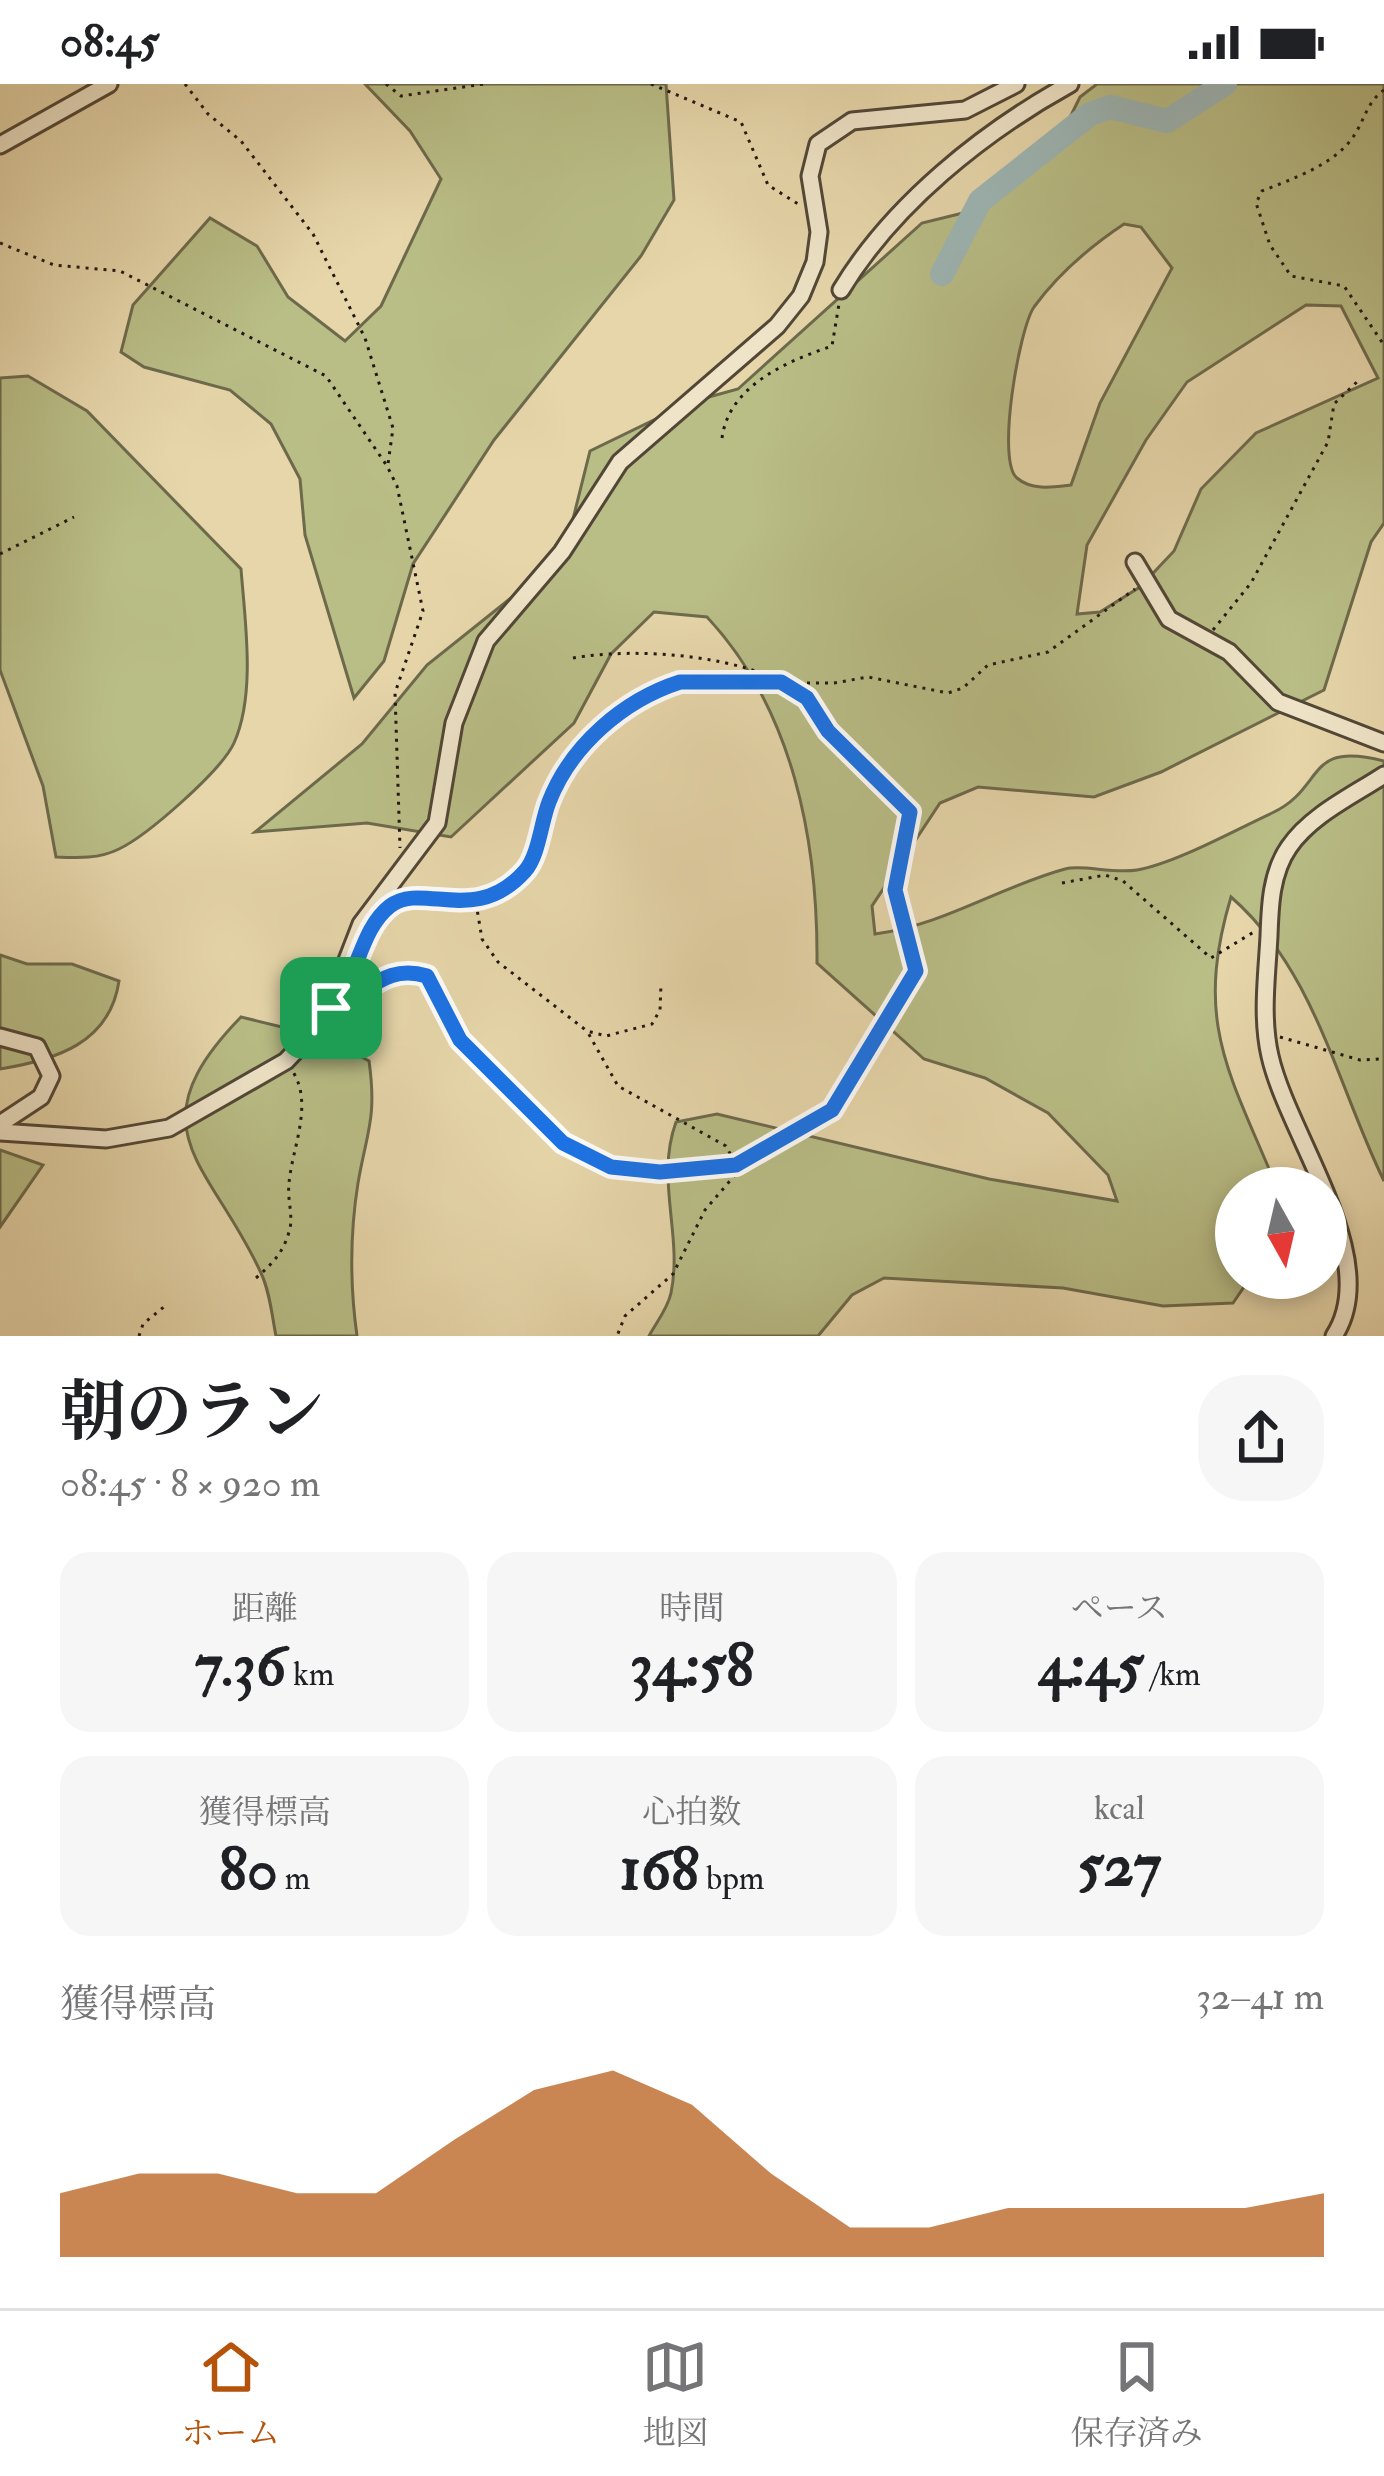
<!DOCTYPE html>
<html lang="ja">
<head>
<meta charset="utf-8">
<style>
  body { margin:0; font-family:"IM FELL Double Pica","Noto Serif JP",serif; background:#f6f6f6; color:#202124; height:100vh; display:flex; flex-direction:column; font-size:45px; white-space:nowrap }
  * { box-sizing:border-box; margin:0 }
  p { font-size:39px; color:#757577 }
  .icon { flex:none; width:66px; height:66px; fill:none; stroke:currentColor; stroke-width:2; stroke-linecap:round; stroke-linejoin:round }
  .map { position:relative; height:1252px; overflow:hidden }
  .details { display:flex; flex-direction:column; background:#fff; flex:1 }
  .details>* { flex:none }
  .needle { width:78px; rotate:172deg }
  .buttons { position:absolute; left:1215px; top:1083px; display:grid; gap:24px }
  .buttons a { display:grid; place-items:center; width:132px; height:132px; border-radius:50%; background:#fff; box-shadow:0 6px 18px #0003; font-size:60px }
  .pin { position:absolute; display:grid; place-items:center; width:102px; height:102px; color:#fff; margin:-51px; border-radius:24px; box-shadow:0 6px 18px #0006 }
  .round { display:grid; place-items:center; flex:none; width:126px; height:126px; border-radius:48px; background:#f6f6f6 }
  .overview { display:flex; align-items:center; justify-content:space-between; height:204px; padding:0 60px }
  h1 { font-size:66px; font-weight:700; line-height:90px }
  .metrics { display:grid; grid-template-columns:repeat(3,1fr); gap:18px; height:204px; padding:12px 60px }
  .metrics div { display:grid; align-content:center; border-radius:30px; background:#f6f6f6; text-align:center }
  .metrics b { font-size:60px; font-weight:700 }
  .metrics small { font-size:33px; font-weight:400 }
  .metrics p { font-size:33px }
  .chart { height:336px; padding:24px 60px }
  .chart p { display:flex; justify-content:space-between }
  .chart svg { width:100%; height:216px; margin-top:12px; fill:#b45309; opacity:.7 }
  .status { display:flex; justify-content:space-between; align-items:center; height:84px; padding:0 60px; background:#fff; direction:ltr }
  .status svg { height:33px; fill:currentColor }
  .tab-bar { display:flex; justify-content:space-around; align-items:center; height:168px; border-top:3px solid #e0e0e0; background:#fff; font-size:33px; color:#757577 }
  .tab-bar a { display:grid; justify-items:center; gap:6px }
  .tab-bar .selected { color:#b45309 }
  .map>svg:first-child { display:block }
</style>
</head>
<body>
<div class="status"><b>08:45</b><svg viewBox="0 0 49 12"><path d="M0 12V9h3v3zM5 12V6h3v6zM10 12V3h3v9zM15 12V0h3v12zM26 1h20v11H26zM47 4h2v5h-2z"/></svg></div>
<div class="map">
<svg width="1384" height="1252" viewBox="0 0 1384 1252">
  <rect width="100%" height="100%" fill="#e6d6aa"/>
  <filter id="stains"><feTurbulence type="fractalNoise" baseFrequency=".00167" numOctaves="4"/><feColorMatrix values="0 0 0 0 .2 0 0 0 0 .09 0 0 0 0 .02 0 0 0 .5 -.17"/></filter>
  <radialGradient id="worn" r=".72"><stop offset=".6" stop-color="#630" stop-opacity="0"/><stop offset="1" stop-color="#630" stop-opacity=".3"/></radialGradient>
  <g fill="#b9bd86" stroke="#6d6a4c" stroke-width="3" fill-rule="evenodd">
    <polygon points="365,0 666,0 674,116 641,172 494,356 413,480 384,577 354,614 305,451 300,395 271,340 230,306 144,283 121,268 133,221 210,134 257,162 288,213 345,257 381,222 441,95 410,47"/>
    <path d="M1097 0H1384V439L1371 458 1324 606 1161 688 1094 713 978 703 940 719 872 822 875 850C944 841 999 803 1065 785 1082 780 1112 790 1137 786 1176 779 1235 746 1272 729 1326 704 1304 656 1384 677V1097C1337 1001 1315 886 1231 813 1193 940 1230 989 1277 1104H1236V1194H1250L1233 1219 1163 1222 1063 1204 884 1194 852 1211 818 1252H649C656 1239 668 1224 671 1209 683 1151 655 1096 676 1038L717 1030 989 1095 1117 1117 1108 1091 1048 1029 985 994 924 975 817 879C818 756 793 625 707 533L654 528 611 570 574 639 451 753 367 739 255 748 362 660 427 581 546 486 570 447 590 367 691 318 738 305 922 139 971 127 1053 68 1080 13ZM1124 140 1141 143 1172 184 1100 319 1071 401C1054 403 1032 407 1017 394 996 377 1019 245 1034 223 1058 190 1091 162 1124 140ZM1306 221 1341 222 1378 294 1256 349 1201 405 1174 467 1140 503 1100 528 1077 530 1087 461 1146 356 1187 298Z"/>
    <path d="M28 292 87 327 241 485C245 537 256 610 234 659 221 687 148 751 119 765 99 775 78 774 56 773L43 702 0 586V294Z"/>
    <path d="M0 871 27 880H72L119 897C110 959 56 976 0 985Z"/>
    <path d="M241 933 323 953 369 977C377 1034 367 1047 358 1099 350 1149 350 1202 357 1252H276C272 1232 270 1208 261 1189 210 1078 131 1046 241 933Z"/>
    <polygon points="0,1066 43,1081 0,1143"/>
  </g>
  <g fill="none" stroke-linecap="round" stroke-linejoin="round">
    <polyline stroke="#9db6b5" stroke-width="24" points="942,190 980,117 1090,30 1110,23 1167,37 1225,0"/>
    <g stroke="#524737" stroke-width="21">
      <g id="minor">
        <polyline points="0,61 109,0"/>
        <path d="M841 206C892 121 983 48 1070 0"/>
        <polyline points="1135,478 1169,535 1229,568 1278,618 1384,659"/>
        <polyline points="0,953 37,963 51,992 41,1013 0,1040"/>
        <polyline points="0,1048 106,1055 169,1044 286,977 323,938 361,840 437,739 454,639 486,557 562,468 620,378 777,242 801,212 815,178 819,148 810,92 818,60 852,37 965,26 1016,0"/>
        <path d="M1334 1252C1384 1176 1288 1052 1270 972 1261 933 1267 891 1269 852 1270 822 1271 789 1289 763 1311 731 1352 712 1384 691"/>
      </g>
    </g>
    <g stroke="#211711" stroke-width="3" stroke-dasharray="3 6" stroke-linecap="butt">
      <polyline points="185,0 208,30 241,57 313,150 365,254 393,344 388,380"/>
      <polyline points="386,0 401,12 484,0"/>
      <polyline points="651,0 741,38 768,101 798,120"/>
      <path d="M1384 6C1366 19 1365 36 1353 53 1334 81 1292 95 1262 107L1256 119 1270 161 1291 192 1344 202 1384 261"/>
      <polyline points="0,159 54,181 120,187 326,292 387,382 397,402 423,527 395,609 400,764"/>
      <path d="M722 354C729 301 788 277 832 262L839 220"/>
      <polyline points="0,470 74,433"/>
      <polyline points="1213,546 1251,499 1328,358 1334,320 1360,295"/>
      <path d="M573 574C635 563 752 570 804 612 816 621 821 638 831 650 855 677 883 702 910 727L895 806 916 887 832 1026 736 1081 726 1062 618 1002 587 947"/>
      <polyline points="1062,799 1105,791 1123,797 1211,874 1257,846"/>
      <polyline points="397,818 476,818 492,813 528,784 550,714 588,655 646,609 680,599 834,599 868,593 948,609 963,604 988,581 1048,568 1135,505"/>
      <polyline points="476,819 482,855 498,878 587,947 606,952 652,940 660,926 661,901"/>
      <path d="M346 919C374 898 392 882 427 893L460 956 563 1059 611 1083 660 1088 736 1081 735 1091 705 1126 673 1190 625 1232 617 1252"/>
      <polyline points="1280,953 1360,976 1379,975"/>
      <path d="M256 1194C272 1180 283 1169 289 1148 294 1133 287 1116 289 1100 291 1067 314 1021 293 988"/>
      <polyline points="139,1252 143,1240 165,1222"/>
    </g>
    <use href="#minor" stroke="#efe4c8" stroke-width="15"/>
  </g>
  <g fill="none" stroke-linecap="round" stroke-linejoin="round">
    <g stroke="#fff" stroke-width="24">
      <path id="route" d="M680 598H781L807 614 828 647 910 728 895 806 916 887 832 1026 736 1081 660 1088 611 1083 563 1059 460 956 427 892C384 879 368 911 331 924 358 897 359 846 390 822 423 797 475 843 525 787 539 771 541 738 549 718 571 661 624 616 680 598Z"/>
    </g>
    <use href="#route" stroke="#1a73e8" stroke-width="15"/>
  </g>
  <rect width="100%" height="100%" filter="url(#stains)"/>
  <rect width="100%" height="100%" fill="url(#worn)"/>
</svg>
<div class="buttons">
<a><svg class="needle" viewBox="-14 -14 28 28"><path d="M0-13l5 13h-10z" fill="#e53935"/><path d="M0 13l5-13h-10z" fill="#757577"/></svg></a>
</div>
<div class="pin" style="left:331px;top:924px;background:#1e9e55"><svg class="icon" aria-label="arrive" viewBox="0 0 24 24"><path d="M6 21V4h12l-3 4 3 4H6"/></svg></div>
</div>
<section class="details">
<div class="overview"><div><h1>朝のラン</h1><p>08:45 · 8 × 920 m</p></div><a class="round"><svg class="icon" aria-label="share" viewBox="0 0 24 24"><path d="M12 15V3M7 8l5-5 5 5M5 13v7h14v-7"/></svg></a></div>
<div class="metrics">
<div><p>距離</p><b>7.36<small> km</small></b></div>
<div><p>時間</p><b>34:58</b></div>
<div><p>ペース</p><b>4:45<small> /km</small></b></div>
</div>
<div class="metrics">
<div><p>獲得標高</p><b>80<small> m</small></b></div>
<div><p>心拍数</p><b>168<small> bpm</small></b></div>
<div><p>kcal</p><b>527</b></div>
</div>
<div class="chart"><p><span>獲得標高</span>32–41 m</p>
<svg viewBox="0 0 160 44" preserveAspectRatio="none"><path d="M0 44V31L10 27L20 27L30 31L40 31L50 20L60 10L70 6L80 13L90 27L100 38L110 38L120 34L130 34L140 34L150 34L160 31V44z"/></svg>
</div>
</section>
<nav class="tab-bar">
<a class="selected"><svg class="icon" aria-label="home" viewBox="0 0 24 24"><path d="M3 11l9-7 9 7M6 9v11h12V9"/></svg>ホーム</a>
<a><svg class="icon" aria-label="map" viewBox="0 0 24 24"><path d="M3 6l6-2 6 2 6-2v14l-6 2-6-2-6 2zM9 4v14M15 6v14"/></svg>地図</a>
<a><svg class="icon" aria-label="saved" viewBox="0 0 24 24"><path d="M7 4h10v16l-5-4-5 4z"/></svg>保存済み</a>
</nav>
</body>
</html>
